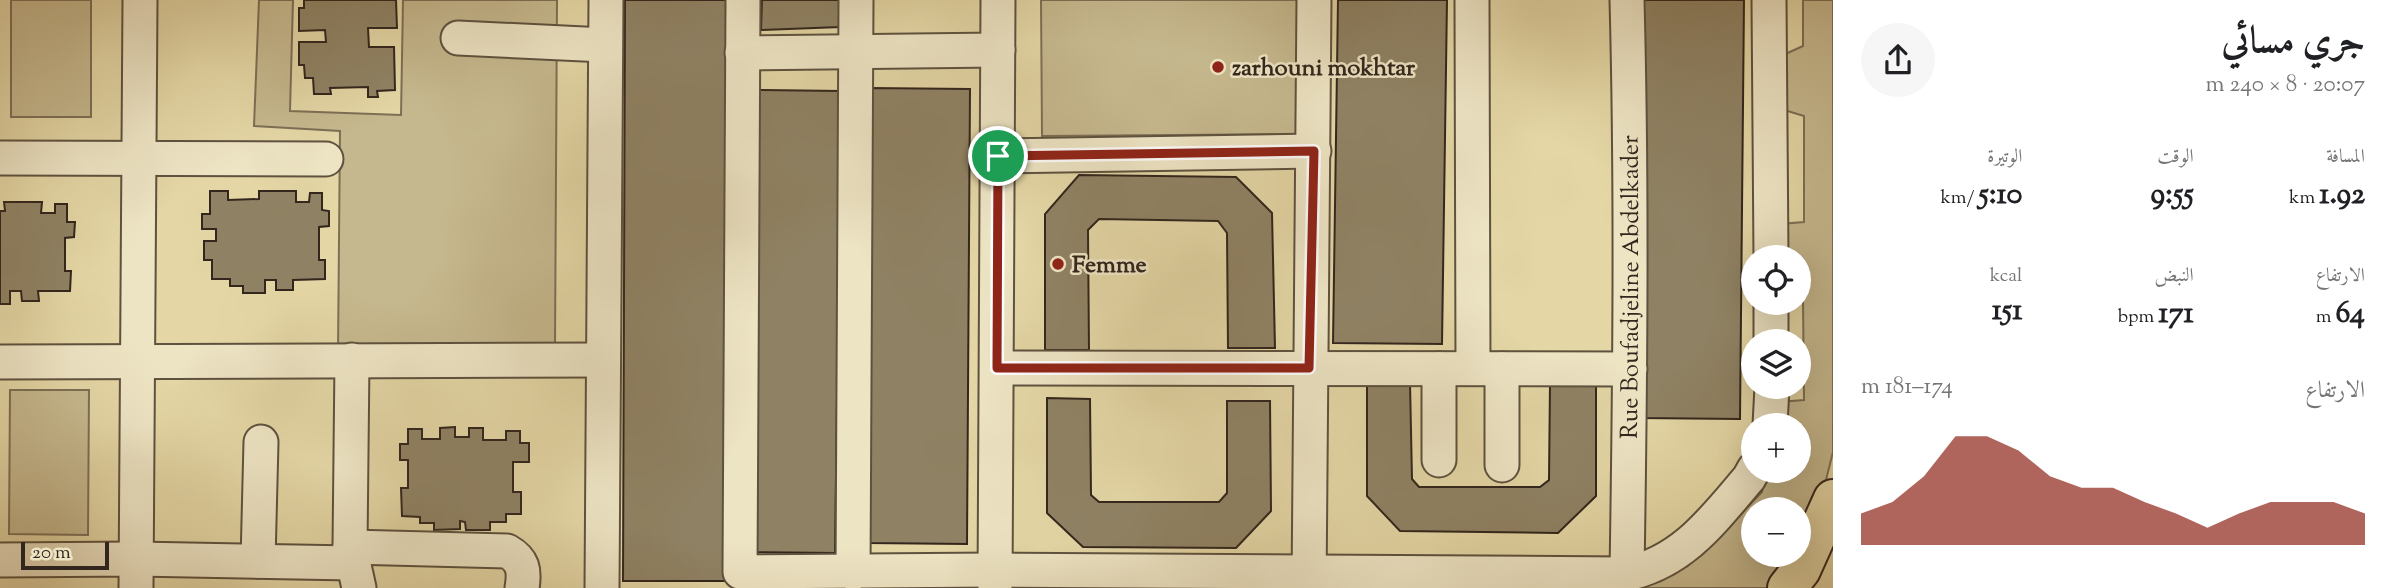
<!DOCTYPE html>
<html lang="ar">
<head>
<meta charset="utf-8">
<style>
  body { margin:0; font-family:"Sorts Mill Goudy",Amiri,serif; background:#f6f6f6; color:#202124; direction:rtl; height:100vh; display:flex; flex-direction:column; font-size:26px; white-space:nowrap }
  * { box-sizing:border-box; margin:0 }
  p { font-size:23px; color:#757577 }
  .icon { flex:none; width:38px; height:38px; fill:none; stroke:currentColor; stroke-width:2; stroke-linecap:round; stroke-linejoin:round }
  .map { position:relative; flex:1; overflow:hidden; direction:ltr }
  .details { display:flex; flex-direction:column; background:#fff; width:560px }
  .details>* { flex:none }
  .controls { position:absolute; left:1741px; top:245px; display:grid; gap:14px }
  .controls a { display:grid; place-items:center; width:70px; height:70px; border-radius:50%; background:#fff; box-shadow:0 7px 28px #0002; font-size:35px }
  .scale { position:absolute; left:21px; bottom:18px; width:88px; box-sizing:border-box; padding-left:7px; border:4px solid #32261d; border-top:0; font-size:19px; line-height:24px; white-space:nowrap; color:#32261d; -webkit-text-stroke:5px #ede4c4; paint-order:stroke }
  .pin { position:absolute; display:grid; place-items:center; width:60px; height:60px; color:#fff; margin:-30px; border:4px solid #fff; border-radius:50%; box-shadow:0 2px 7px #0007 }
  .round { display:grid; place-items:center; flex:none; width:74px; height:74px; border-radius:37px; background:#f6f6f6 }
  .headline { display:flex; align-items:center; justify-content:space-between; height:119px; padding:0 28px }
  h1 { font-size:38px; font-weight:700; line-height:52px }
  .figures { display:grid; grid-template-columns:repeat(3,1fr); gap:10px; height:119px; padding:7px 28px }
  .figures div { display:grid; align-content:center }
  .figures b { font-size:30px; font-weight:700 }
  .figures small { font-size:19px; font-weight:400 }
  .figures p { font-size:19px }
  .chart { height:196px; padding:14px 28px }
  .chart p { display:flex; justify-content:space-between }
  .chart svg { width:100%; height:126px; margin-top:7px; fill:#8f2418; opacity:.7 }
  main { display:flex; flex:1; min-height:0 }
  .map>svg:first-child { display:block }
</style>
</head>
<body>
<main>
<section class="details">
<div class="headline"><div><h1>جري مسائي</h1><p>20:07 · 8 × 240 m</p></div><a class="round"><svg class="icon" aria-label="share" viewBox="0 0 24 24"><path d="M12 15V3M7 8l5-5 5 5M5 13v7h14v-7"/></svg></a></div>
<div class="figures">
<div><p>المسافة</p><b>1.92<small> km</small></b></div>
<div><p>الوقت</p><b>9:55</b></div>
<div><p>الوتيرة</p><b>5:10<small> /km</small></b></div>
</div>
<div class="figures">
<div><p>الارتفاع</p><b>64<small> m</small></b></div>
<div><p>النبض</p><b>171<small> bpm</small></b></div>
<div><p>kcal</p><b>151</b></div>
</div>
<div class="chart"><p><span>الارتفاع</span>174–181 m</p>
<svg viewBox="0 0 160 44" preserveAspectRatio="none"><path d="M0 44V33L10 29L20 20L30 6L40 6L50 11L60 20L70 24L80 24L90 29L100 33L110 38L120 33L130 29L140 29L150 29L160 33V44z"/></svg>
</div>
</section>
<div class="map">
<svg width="1833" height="588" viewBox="0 0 1833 588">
  <rect width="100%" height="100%" fill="#e4d6a5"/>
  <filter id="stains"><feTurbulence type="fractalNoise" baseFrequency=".00286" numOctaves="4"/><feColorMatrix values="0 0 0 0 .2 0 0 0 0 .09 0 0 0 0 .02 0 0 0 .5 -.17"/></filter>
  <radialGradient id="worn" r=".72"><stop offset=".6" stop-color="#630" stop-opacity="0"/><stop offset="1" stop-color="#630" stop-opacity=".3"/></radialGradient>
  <g fill="#c6b88e" stroke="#7c6f56" stroke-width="2">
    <rect x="11" y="0" width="80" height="117"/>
    <polygon points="259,0 293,0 290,111 401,115 403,0 557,0 555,346 338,351 340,131 254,126"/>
    <polygon points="1041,0 1298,0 1299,134 1042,136"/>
    <polygon points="1803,0 1833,0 1833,452 1823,492 1799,554 1799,509 1754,509 1754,555 1798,555 1769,588 1603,588 1717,539 1762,492 1767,471 1799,471 1799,425 1777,425 1777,402 1804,400 1803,300 1799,299 1799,257 1779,257 1780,224 1804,222 1804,116 1781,109 1781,56 1803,46"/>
    <polygon points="10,390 89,390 88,535 9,534"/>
  </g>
  <g fill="#8f8264" stroke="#32261d" stroke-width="2">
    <polygon points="304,0 396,0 397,28 368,28 369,47 394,47 395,90 377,91 378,97 368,97 368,87 330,88 331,94 314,94 313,78 305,78 304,65 299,65 299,42 326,42 325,30 299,31 299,8 304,8"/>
    <polygon points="625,0 727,0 725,581 623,581"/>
    <polygon points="762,0 840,0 840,27 761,30"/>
    <polygon points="1338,0 1447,0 1442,344 1333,343"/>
    <polygon points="1642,0 1744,0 1740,419 1638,418"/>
    <polygon points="870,88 970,89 967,544 868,543"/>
    <polygon points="758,90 841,91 835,553 751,552"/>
    <polygon points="1079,175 1236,177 1272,213 1275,348 1228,348 1227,233 1218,221 1099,219 1088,230 1089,350 1045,350 1045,214"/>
    <polygon points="210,191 228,191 228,200 259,199 259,191 296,191 296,202 309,202 310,193 322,193 322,210 329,211 329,226 319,227 319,260 325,260 325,279 293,280 293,290 276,290 276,280 265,280 265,293 243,293 243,286 230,286 230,279 212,279 212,260 204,260 204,241 216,241 216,229 202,229 202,214 210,214"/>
    <polygon points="4,202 42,202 41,213 55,213 55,204 67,204 67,222 75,222 74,237 65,238 65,271 71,271 70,291 38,291 39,301 22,301 21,291 10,291 10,304 0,304 0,211 5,211"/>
    <polygon points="1410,383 1412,479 1419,487 1540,487 1549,480 1550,384 1596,384 1596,496 1558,533 1400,531 1367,496 1367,384"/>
    <polygon points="1047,398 1090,399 1091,495 1099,502 1219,502 1227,493 1227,401 1270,401 1271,511 1236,548 1083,547 1047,513"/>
    <polygon points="455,427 455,437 469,437 469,428 483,428 483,440 506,440 506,431 520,431 520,443 529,443 529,462 513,462 513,492 521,492 521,514 506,514 506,522 490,522 490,530 466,530 465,522 460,521 460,529 434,530 434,523 420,523 420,517 402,516 401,488 408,488 408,460 400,460 400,444 408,444 408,429 422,429 422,439 440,439 440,428"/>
  </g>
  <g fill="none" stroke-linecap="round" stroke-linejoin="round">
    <g stroke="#5e523f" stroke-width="37">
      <g id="minor">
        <path d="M743 0 740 572 994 570 1627 574C1684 561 1713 520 1749 478L1754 469"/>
        <polyline points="1472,0 1473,367"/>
        <polyline points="1769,0 1771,257"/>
        <polyline points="458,38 605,45"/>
        <polyline points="742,53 998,50"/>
        <polyline points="998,156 1314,151"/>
        <polyline points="0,158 326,159"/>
        <polyline points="1771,303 1771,341"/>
        <polyline points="352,360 350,547 359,588"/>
        <polyline points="0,362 603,360"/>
        <polyline points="997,368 1630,369"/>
        <polyline points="1439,369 1439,460"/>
        <polyline points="1502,369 1502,465"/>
        <polyline points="1770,425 1772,387"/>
        <path d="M350 547 507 551C523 560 525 570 522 588"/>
        <polyline points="0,560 136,559 353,563"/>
        <polyline points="258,561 261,442"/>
        <polyline points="853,573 856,0"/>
        <path id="s1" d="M1627 574C1630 383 1632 191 1627 0"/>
        <polyline points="136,588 140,0"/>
        <polyline points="602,588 606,0"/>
        <polyline points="995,588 998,0"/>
        <path d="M1309 588C1309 392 1314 196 1314 0"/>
      </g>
    </g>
    <g stroke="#32261d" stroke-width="42">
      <polyline id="highway" points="1787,588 1801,570 1833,499"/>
    </g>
    <use href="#minor" stroke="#ede4c4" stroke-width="33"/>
    <use href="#highway" stroke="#e4d6a5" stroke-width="38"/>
  </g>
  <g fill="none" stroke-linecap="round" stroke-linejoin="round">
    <g stroke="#fff" stroke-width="14">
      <polygon id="route" points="1314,151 1309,368 997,368 998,156"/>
    </g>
    <use href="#route" stroke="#8f2418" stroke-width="9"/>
  </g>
  <g fill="#8f2418" stroke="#ede4c4" stroke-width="2.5">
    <circle cx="1218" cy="67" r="7"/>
    <circle cx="1058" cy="264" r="7"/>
  </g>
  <g text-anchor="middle" stroke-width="5" stroke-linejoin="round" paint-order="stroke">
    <g font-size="24" font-weight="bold" fill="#32261d" stroke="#ede4c4" text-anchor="start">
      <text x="1232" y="75">zarhouni mokhtar</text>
      <text x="1072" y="272">Femme</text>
    </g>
    <g font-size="24" fill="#32261d" stroke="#ede4c4">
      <text dy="8" stroke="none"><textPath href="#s1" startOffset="287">Rue Boufadjeline Abdelkader</textPath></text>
    </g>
  </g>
  <rect width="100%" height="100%" filter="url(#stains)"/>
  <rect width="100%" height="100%" fill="url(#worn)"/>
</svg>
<div class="controls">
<a><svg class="icon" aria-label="locate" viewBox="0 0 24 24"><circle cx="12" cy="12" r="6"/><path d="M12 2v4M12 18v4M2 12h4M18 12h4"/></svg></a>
<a><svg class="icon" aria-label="layers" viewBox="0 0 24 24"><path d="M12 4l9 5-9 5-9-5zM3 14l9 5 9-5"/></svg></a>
<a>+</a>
<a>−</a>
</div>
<div class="scale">20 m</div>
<div class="pin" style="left:998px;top:156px;background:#1e9e55"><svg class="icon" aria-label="arrive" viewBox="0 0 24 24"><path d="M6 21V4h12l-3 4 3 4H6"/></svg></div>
</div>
</main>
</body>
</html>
